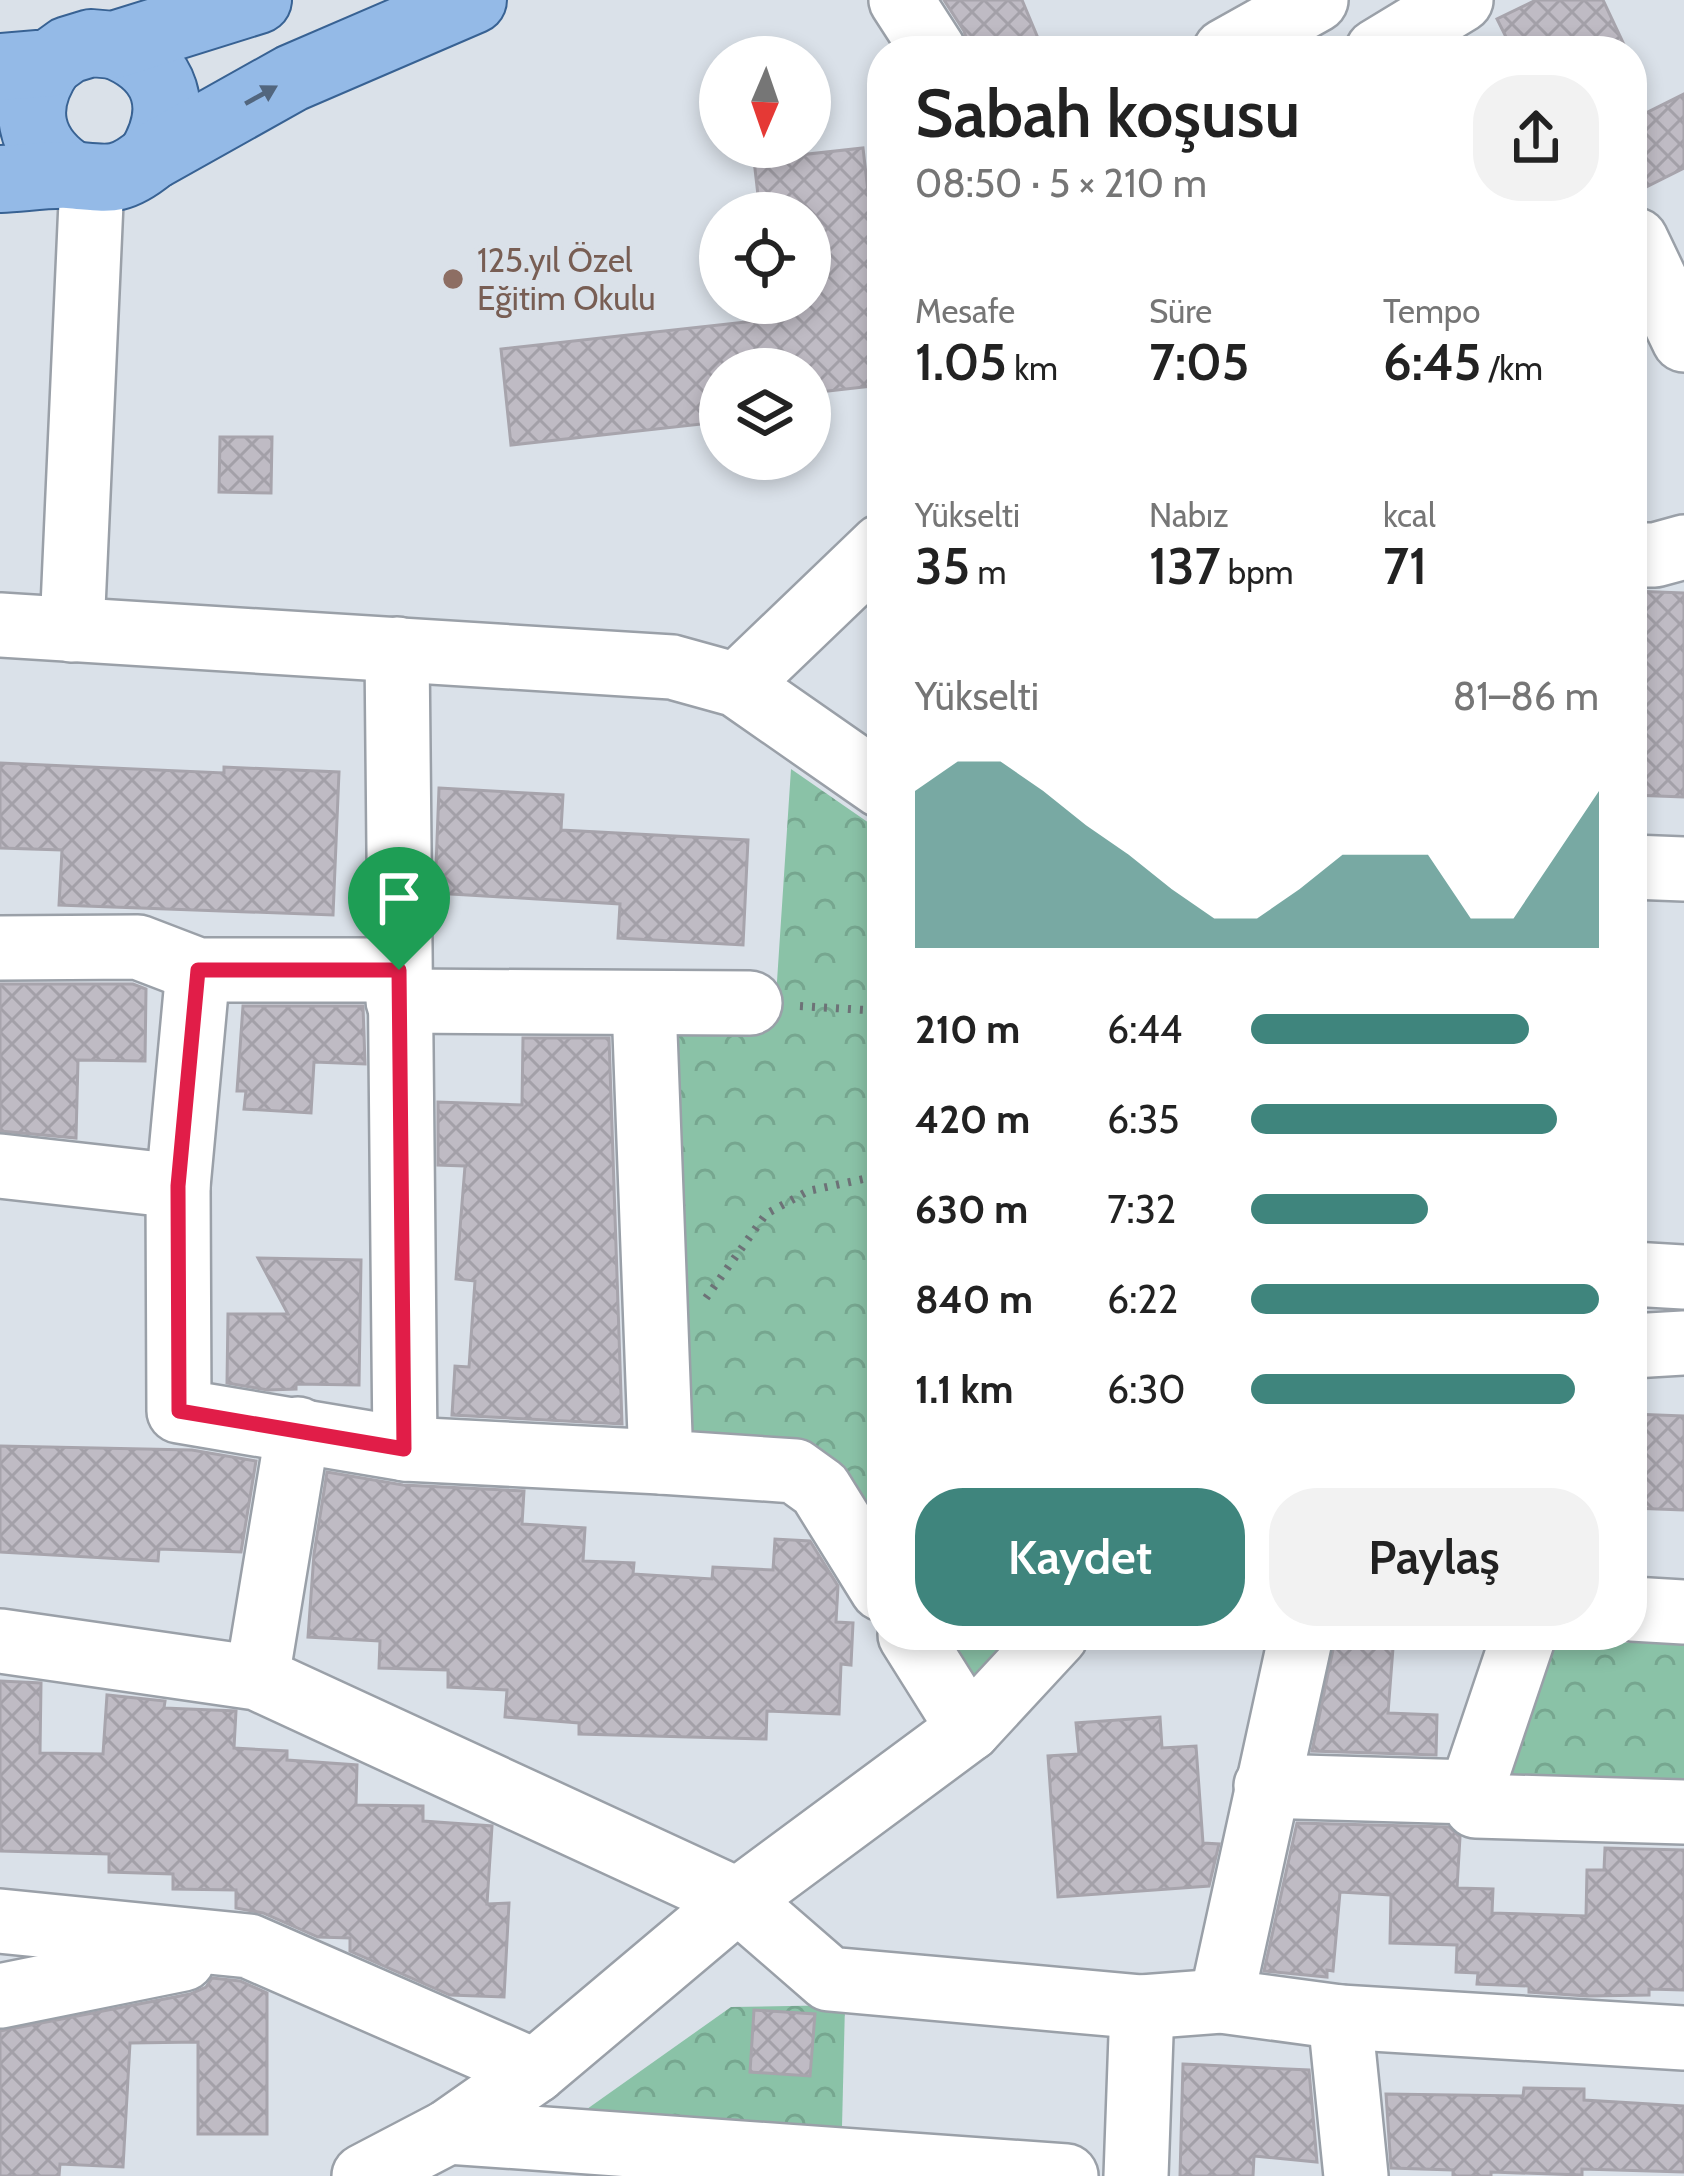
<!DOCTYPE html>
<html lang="tr">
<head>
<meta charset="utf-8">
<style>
  body { margin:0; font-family:Cabin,sans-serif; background:#f2f2f2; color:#222; height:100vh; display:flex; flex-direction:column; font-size:45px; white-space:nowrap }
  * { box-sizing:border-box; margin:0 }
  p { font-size:39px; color:#767676 }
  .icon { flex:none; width:66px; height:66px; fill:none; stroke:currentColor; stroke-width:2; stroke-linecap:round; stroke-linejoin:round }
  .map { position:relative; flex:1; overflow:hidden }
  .sheet { position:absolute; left:867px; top:36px; width:780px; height:1614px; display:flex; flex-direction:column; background:#fff; border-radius:48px; box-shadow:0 6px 18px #0003 }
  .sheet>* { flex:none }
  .needle { width:78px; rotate:182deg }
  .buttons { position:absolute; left:699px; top:36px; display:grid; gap:24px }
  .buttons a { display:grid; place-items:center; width:132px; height:132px; border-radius:50%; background:#fff; box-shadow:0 6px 18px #0003; font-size:60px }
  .pin { position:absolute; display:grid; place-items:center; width:102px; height:102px; color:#fff; margin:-123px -51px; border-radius:50% 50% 50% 0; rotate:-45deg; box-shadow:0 0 12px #0007 }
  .pin .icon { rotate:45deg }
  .round { display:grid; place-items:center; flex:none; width:126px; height:126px; border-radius:48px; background:#f2f2f2 }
  .overview { display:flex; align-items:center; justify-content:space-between; height:204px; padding:0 48px }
  h1 { font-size:66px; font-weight:600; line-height:90px }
  .figures { display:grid; grid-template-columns:repeat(3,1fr); gap:18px; height:204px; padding:12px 48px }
  .figures div { display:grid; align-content:center }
  .figures b { font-size:51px; font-weight:600 }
  .figures small { font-size:33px; font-weight:400 }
  .figures p { font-size:33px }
  .chart { height:336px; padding:24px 48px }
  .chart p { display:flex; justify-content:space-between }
  .chart svg { width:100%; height:216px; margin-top:12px; fill:#3f857d; opacity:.7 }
  .button { display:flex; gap:24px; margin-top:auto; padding:24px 48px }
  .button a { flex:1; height:138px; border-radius:48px; background:#3f857d; color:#fff; font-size:48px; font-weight:600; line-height:138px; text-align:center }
  .button a+a { background:#f2f2f2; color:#222 }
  ul { padding:0 48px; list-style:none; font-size:39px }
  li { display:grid; grid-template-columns:192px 144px 1fr; align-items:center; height:90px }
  li i { height:30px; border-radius:15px; background:#3f857d }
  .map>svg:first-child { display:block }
</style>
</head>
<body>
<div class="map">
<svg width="1684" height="2176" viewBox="0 0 1684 2176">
  <defs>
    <pattern id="park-crowns" width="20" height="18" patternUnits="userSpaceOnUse" patternTransform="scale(3)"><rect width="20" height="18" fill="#8ac2a7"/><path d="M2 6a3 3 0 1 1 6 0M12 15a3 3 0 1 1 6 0" fill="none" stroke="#76a68f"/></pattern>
    <pattern id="building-cross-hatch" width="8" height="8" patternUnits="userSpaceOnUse" patternTransform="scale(3)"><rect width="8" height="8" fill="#bfbbc4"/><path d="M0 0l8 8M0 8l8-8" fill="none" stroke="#a3a0a8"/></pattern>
  </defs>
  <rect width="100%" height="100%" fill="#dae1e9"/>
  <g fill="url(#park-crowns)">
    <polygon points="791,769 882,832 882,1552 704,1449 682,1421 661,1027 774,1027"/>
    <polygon points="942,1635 1028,1635 978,1685"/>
    <polygon points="1532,1640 1684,1644 1684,1798 1490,1792"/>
    <polygon points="845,2005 842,2127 587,2109 731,2007"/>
  </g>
  <g fill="url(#building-cross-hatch)" stroke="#a7a4ac" stroke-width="3">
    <polygon points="944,0 1022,0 1040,43 1022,51 970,51 964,31"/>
    <polygon points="1536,0 1603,0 1627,51 1513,51 1497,19"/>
    <polygon points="1684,94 1684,168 1632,194 1632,120"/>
    <polygon points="863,148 882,314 882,385 810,393 810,369 720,369 720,422 511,445 501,349 772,319 770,303 810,303 810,213 760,213 754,160"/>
    <polygon points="220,437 272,437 271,493 219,492"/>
    <polygon points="1632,591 1684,593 1684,797 1632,795"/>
    <polygon points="0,763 224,773 224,767 339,772 333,915 59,905 62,850 0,848"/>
    <polygon points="439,788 563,795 561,830 748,840 743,945 618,938 620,904 435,893"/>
    <polygon points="0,984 133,984 146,989 145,1061 78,1060 76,1138 0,1131"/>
    <polygon points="243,1006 363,1006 365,1064 314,1062 311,1113 244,1109 246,1091 237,1091"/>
    <polygon points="523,1038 609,1038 622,1424 452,1415 455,1366 469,1367 475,1281 456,1279 465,1166 438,1165 438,1102 522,1105"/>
    <polygon points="258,1258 361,1260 359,1385 296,1384 296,1389 268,1390 227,1383 228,1314 288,1314"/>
    <polygon points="1632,1414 1684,1416 1684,1510 1632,1508"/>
    <polygon points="0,1446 192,1450 256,1461 241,1552 159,1549 158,1561 0,1552"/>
    <polygon points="327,1472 403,1485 524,1491 522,1524 585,1528 583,1561 634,1563 633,1574 712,1579 713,1567 773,1570 775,1539 810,1541 838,1586 836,1622 853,1623 851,1665 841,1664 839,1714 767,1711 766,1739 579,1734 579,1723 505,1717 507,1690 448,1687 448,1670 379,1668 380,1641 308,1637 314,1554"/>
    <polygon points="1336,1635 1394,1635 1388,1713 1437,1715 1436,1755 1312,1751"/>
    <polygon points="0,1681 41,1683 40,1753 103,1754 107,1695 165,1701 164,1708 236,1711 234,1748 287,1751 287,1760 357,1765 356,1805 423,1806 423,1821 492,1826 487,1904 509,1903 504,1997 450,1995 350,1951 350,1938 318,1937 263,1913 236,1908 236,1890 173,1889 173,1874 109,1872 109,1854 0,1851"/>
    <polygon points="1160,1717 1162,1748 1196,1746 1203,1843 1219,1844 1209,1886 1058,1897 1048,1756 1079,1754 1076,1723"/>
    <polygon points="1297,1823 1449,1827 1460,1837 1457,1888 1493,1889 1492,1913 1586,1916 1587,1870 1604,1870 1605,1848 1684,1850 1684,1990 1649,1989 1649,1995 1587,1996 1529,1992 1529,1986 1477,1984 1478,1973 1456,1972 1457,1945 1390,1943 1391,1895 1340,1892 1333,1971 1327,1970 1327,1977 1264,1971"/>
    <polygon points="212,1978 240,1981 267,1993 267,2134 198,2134 198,2042 130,2043 123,2167 60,2164 59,2176 0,2176 0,2031 190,1994 206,1987"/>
    <polygon points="754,2010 815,2014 810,2076 750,2072"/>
    <polygon points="1183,2064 1309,2070 1317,2162 1254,2156 1253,2176 1180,2176"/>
    <polygon points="1524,2088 1584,2089 1584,2100 1684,2106 1684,2172 1582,2169 1582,2175 1491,2172 1491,2176 1453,2176 1453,2170 1391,2168 1386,2094 1523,2096"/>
  </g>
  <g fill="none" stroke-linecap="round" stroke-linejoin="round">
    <g stroke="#9aa0a8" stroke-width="68">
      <g id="minor">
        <polyline points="901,0 934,51"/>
        <polyline points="1225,51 1316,0"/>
        <polyline points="1377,51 1461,0"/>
        <polyline points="1636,240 1684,340"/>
        <polyline points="1632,555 1655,555 1684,547"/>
        <polyline points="0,625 672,667 737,685 882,786"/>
        <polyline points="72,630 92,180"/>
        <polyline points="397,649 405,1449"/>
        <polyline points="737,685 882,546"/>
        <polyline points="1632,867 1684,869"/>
        <polyline points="0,948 138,947 198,970 399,970"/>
        <polyline points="198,970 178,1186 179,1411 405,1449 661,1462"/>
        <polyline points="398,1001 750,1003"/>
        <polyline points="644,1005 661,1462 795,1471 820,1489 882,1589"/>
        <polyline points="0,1166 178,1186"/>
        <polyline points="1632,1274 1684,1277"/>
        <polyline points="1632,1346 1684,1343"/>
        <polyline points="1632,1609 1684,1612"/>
        <polyline points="910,1635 969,1729"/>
        <polyline points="0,1641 257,1678 738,1900 829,1979 1142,2007 1221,2001 1340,2017 1684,2038"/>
        <polyline points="257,1678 298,1429"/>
        <polyline points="1266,1786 1471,1792 1476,1806 1684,1812"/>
        <polyline points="1471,1792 1524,1635"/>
        <polyline points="0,1921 249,1946 535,2071"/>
        <polyline points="0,1996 183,1959"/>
        <polyline points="1221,2001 1301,1635"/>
        <polyline points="1340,2017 1356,2176"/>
        <polyline points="448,2132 1066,2176"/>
        <polyline points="364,2176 448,2132 535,2071 738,1900 969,1729 1056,1635"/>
        <polyline points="1136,2176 1142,2007"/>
      </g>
    </g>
    <g stroke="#386293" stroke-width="70">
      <g id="major">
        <path d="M114 45C168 66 180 108 151 157"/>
        <path d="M50 63C20 106 28 147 72 175"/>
        <polyline points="0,67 50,63 68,50 91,43 114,45 258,0"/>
        <path d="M0 179C23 178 47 174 69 175 108 178 118 184 151 157L292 78 473 0"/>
      </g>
    </g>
    <g stroke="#6d7277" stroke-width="8" stroke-dasharray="3 9" stroke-linecap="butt">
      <polyline points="800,1006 882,1011"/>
      <polyline points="706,1298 766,1214 808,1191 882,1175"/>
    </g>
    <use href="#minor" stroke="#fff" stroke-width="63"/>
    <use href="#major" stroke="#94bae7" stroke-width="66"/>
  </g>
  <defs><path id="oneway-solid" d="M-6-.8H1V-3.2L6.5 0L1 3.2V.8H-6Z" transform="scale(3)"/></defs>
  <use fill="#52667e" href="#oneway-solid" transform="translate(261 95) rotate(-29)"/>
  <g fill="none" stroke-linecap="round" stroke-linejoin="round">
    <g stroke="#fff" stroke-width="24">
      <polygon id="route" points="198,970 399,970 404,1449 179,1411 178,1186"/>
    </g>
    <use href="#route" stroke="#e11d48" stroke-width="15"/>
  </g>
  <circle fill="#8d6e63" stroke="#dae1e9" stroke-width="4.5" cx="453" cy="279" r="12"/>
  <g text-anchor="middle" stroke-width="10" stroke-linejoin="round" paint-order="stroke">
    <g font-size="33" fill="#785e54" stroke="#dae1e9" text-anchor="start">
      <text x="477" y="272">125.yıl Özel<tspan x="477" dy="38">Eğitim Okulu</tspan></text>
    </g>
  </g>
</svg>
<div class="buttons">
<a><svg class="needle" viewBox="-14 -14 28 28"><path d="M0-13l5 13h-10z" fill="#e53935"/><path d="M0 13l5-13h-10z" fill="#767676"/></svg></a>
<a><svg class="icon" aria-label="locate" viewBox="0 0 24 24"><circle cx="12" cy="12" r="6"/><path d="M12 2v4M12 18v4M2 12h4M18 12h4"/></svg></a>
<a><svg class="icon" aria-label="layers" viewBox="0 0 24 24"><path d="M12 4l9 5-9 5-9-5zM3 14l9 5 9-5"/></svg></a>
</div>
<div class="pin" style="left:399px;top:970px;background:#1e9e55"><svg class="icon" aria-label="arrive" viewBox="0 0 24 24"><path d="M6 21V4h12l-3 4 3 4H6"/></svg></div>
<section class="sheet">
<div class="overview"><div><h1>Sabah koşusu</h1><p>08:50 · 5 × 210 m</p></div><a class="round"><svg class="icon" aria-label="share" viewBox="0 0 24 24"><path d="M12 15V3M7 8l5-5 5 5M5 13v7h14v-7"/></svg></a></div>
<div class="figures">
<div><p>Mesafe</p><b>1.05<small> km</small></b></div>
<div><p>Süre</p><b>7:05</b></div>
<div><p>Tempo</p><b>6:45<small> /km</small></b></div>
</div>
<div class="figures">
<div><p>Yükselti</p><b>35<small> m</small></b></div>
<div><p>Nabız</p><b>137<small> bpm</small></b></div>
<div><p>kcal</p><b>71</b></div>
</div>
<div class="chart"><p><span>Yükselti</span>81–86 m</p>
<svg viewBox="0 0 160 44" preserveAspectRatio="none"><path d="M0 44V12L10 6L20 6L30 12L40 19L50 25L60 32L70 38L80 38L90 32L100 25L110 25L120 25L130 38L140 38L150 25L160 12V44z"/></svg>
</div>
<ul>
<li><b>210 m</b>6:44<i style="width:80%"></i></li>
<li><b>420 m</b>6:35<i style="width:88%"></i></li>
<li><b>630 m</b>7:32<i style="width:51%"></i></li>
<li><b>840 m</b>6:22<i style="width:100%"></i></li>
<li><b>1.1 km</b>6:30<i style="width:93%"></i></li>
</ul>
<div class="button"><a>Kaydet</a><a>Paylaş</a></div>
</section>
</div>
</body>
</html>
